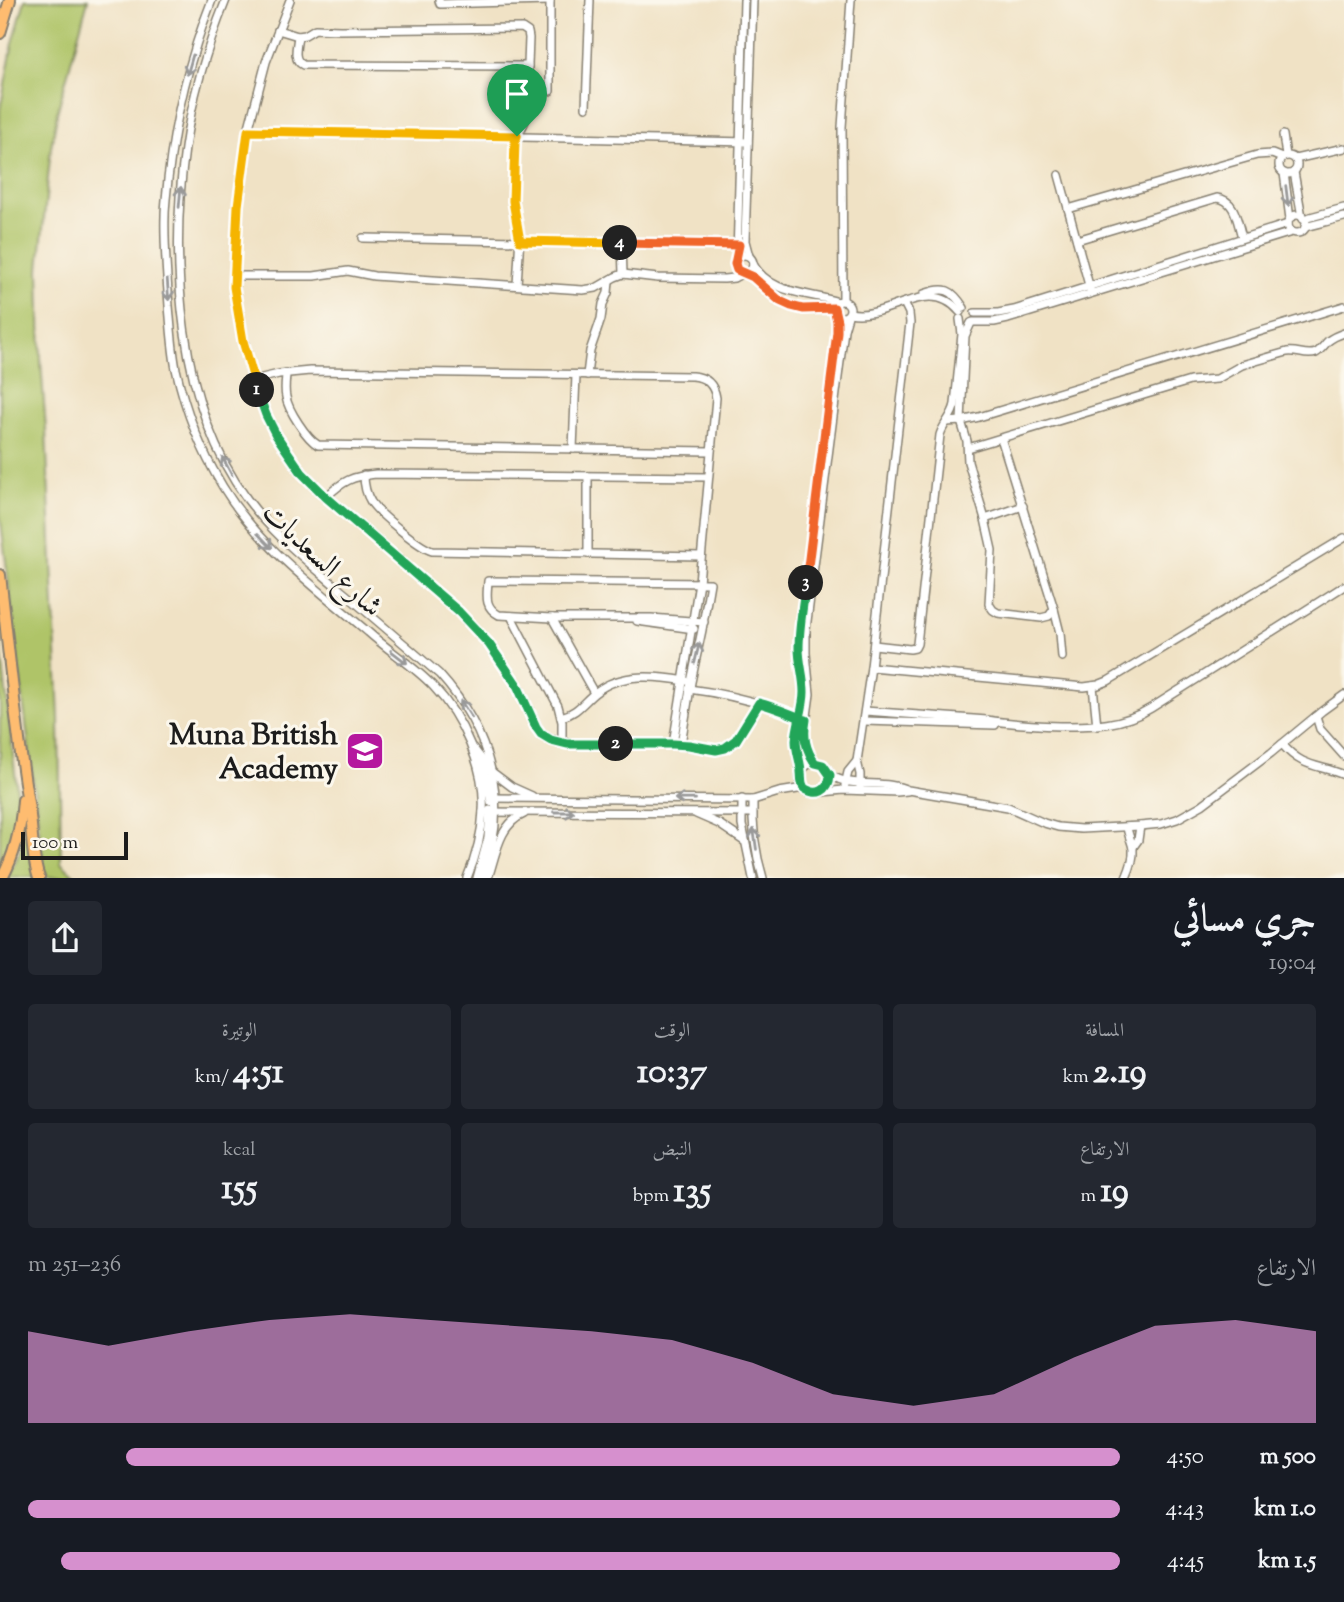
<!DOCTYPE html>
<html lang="ar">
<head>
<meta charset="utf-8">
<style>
  body { margin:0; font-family:"Sorts Mill Goudy",Amiri,serif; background:#242831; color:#f1f3f6; direction:rtl; height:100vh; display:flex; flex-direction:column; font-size:26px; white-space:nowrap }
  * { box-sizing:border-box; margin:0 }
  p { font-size:23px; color:#9ea1a6 }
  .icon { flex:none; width:38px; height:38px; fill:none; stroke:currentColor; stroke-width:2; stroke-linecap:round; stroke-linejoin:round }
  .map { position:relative; height:878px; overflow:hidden; direction:ltr }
  .panel { display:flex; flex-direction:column; background:#171b24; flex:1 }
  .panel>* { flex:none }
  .scale { position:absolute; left:21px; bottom:18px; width:107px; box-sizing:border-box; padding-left:7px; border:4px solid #1c1c1c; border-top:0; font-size:19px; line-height:24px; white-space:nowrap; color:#1c1c1c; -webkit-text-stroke:5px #fbf7ec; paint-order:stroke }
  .pin { position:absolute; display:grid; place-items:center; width:60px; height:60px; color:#fff; margin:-72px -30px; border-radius:50% 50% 50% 0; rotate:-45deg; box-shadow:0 0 7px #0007 }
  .pin .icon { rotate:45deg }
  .km { position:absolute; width:35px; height:35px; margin:-18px; border-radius:50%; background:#222; color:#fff; font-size:19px; line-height:35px; text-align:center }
  .round { display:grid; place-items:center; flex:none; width:74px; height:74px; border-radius:7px; background:#242831 }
  .head { display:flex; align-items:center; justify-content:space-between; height:119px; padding:0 28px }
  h1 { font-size:38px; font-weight:800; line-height:52px }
  .metrics { display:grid; grid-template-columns:repeat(3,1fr); gap:10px; height:119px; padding:7px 28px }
  .metrics div { display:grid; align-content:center; border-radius:7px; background:#242831; text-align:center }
  .metrics b { font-size:35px; font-weight:800 }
  .metrics small { font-size:19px; font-weight:400 }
  .metrics p { font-size:19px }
  .chart { height:196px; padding:14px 28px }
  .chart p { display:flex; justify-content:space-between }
  .chart svg { width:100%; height:126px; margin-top:7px; fill:#d690ce; opacity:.7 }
  ul { padding:0 28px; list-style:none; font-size:23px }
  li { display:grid; grid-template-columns:112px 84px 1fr; align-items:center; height:52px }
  li i { height:18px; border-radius:9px; background:#d690ce }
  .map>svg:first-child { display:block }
</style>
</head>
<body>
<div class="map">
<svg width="1344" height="878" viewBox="0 0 1344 878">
  <rect width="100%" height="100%" fill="#fbf7ec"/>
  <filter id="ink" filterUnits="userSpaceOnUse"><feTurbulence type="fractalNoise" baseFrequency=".0143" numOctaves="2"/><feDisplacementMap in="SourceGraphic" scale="14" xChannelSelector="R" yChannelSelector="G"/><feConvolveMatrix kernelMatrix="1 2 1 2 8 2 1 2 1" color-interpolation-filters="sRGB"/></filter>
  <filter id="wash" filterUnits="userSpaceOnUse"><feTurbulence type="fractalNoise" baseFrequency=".00686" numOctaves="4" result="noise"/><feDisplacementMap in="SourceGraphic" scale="28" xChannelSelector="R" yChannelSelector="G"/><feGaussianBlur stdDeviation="1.57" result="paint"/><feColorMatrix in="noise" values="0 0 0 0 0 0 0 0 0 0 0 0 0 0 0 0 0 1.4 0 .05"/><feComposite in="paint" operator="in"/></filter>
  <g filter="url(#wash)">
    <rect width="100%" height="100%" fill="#f0e2c5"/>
    <g fill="#afc468" stroke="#667042" stroke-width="2">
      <polygon points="25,0 88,0 58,109 51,147 39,269 41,362 46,430 59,718 61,863 76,877 47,877 44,869 0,514 0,110 13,43"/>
      <path d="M0 639 18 799C17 824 10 842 0 865Z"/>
      <polygon points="26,826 35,877 7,878 19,854"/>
    </g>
  </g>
  <g filter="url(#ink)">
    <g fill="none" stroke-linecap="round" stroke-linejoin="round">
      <g stroke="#867f70" stroke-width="10">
        <g id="minor">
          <path d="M212 0C189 58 175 117 168 179 167 192 165 204 165 216 164 246 167 276 169 306 171 327 172 348 176 369 185 410 201 451 223 487 259 546 316 588 368 632 389 651 414 666 433 686 462 716 486 769 483 811 482 833 476 857 467 878"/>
          <path d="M226 0C207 47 192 97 185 148 170 259 178 406 247 499 273 534 306 560 338 588 372 616 405 645 439 674 490 730 512 804 482 878"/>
          <polyline points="290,0 266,62 248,131 238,206 234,276 237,307 250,369 266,415 282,445 294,463 318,489 459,613 489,644 517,685 539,731 548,738 571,744 673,744 720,750 729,746 736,740 759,703"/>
          <polyline points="439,0 440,4 550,1"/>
          <polyline points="550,0 550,91"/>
          <polyline points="278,30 298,36 305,35 315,29 340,30 522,28 528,32 529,38 526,119 515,142 513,201 520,236 517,285"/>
          <path d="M298 36C297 46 292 60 303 65L528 66"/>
          <polyline points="586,107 590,0"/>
          <polyline points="248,131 748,142"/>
          <polyline points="1283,135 1286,156"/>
          <circle cx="1288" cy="165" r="9"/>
          <polyline points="1295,159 1344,148"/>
          <polyline points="1294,172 1302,217"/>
          <polyline points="1284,173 1290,219"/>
          <polyline points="1059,175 1090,289"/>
          <polyline points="1068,209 1257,155 1272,154 1282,158"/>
          <circle cx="1297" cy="224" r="9"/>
          <polyline points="1303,219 1344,208"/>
          <polyline points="1305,227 1344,217"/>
          <polyline points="363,238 739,245"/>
          <path d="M1077 240 1217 198C1236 200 1237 222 1242 237"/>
          <polyline points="622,243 623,274"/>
          <circle cx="744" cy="264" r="9"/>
          <polyline points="749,256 745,241 753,0"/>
          <polyline points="737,258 744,0"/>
          <path d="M753 264C770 295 809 292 838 302"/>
          <path d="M746 273C758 279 766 288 776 297 792 312 813 310 834 308"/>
          <polyline points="234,276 314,276 348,271 374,276 583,290 596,288 615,277 623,274 658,278 724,279 734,278 743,273"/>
          <path d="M924 294C945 286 952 289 964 308"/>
          <circle cx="842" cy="309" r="8"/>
          <polyline points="843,301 842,127 851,0"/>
          <path d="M850 313C888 321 929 274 960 312"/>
          <polyline points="975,313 998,313 1014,310 1288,224"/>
          <polyline points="973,322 994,322 1008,319 1292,232"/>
          <polyline points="971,323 965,336 961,421 967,441 968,462 985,519 992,550 989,604 993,610 998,613 1041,618 1049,616 1054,609"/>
          <path d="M286 373C286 380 284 389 286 397 288 410 307 439 318 445L710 451"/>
          <polyline points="587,375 590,351 601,319 603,304 608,293 609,281"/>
          <path d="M253 380 279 374 310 371 692 376C706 377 714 384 716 398L699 582 673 744"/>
          <polyline points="947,422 961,421 979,417 1344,306"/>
          <polyline points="1001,438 1054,609 1060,633 1062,657"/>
          <path d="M968 448 1190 381 1217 379 1242 365 1287 352C1297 350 1306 357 1316 353 1321 350 1324 345 1328 341 1333 337 1338 335 1344 333"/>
          <polyline points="573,449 576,375"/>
          <path d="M364 475C364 485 366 494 371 502 379 514 419 547 432 551L701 556"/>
          <path d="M326 497C343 481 352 476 376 474L708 477"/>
          <polyline points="985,519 1023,506"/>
          <polyline points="588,554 588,476"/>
          <polyline points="511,616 558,706 562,722 562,743"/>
          <polyline points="552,618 594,693"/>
          <polyline points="637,621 694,629"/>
          <path d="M874 645 910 649 915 648 917 644 940 435C943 424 953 416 955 404L962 334 960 319"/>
          <polyline points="871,667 1084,687 1098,685 1108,681 1344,538"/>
          <polyline points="1093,686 1097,726"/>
          <path d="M689 689C729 694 765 704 802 718"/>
          <path d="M865 711 987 720C1011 724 1035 725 1060 726 1093 726 1122 726 1151 708L1344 586"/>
          <polyline points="1316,716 1320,729 1344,756"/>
          <path d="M561 717C578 713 584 701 596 692 621 672 657 676 686 681"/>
          <polyline points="864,721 995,725"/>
          <path d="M681 744 691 682 702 630 710 583 488 581C487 596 484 607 499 615L552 618H651L704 622"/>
          <path d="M1282 744C1303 769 1319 764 1344 775"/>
          <polyline points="473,748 483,761 491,802"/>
          <polyline points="815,763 807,749 804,738 810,694 806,653 806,629 844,330 848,316"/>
          <circle cx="815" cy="778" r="15"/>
          <polyline points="492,772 512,787 532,796"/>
          <polyline points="801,772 797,755 796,739 804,693 800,656 800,634 837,332 836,315"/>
          <path d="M830 775C853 789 884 779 908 790L1008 807 1044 823 1058 827 1081 829 1140 826 1161 824 1177 819 1202 805 1271 753 1322 711 1344 695"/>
          <polyline points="845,785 848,772 857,761"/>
          <polyline points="860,790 860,774 857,761 871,667 910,323 909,313 904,303"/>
          <polyline points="822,792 844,790 897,792 907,791"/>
          <polyline points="491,798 753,800 779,792 804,788"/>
          <polyline points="742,799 742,825 753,878"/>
          <path d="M753 800C752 826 755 852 763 878"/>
          <polyline points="483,812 752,813"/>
          <polyline points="696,814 719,824 744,841"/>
          <polyline points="1133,847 1138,840 1140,826"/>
          <polyline points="477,878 488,838 490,810"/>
          <path d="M488 878C496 855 499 824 524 814"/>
          <path d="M1126 878C1130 869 1134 859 1133 849 1132 842 1128 835 1127 827"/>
        </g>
      </g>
      <g stroke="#867f70" stroke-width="14">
        <g id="highway">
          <polyline points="0,33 10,0"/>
          <path d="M0 575C9 653 16 731 29 809 33 831 31 856 39 878"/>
          <path d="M2 878C16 853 21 828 23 800"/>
        </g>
      </g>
      <use href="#minor" stroke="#fff" stroke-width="7"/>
      <use href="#highway" stroke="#febc70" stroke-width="10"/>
    </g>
    <defs><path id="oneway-shaft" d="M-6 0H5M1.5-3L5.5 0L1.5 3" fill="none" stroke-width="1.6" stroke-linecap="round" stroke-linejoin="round" transform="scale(1.75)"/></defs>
    <g stroke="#999">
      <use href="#oneway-shaft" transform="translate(190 65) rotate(106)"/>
      <use href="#oneway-shaft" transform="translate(1287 196) rotate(83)"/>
      <use href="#oneway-shaft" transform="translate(180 197) rotate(-85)"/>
      <use href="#oneway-shaft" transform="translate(168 290) rotate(86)"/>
      <use href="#oneway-shaft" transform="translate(227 466) rotate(-118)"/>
      <use href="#oneway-shaft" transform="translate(265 541) rotate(46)"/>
      <use href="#oneway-shaft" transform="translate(697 653) rotate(-77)"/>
      <use href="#oneway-shaft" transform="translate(399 657) rotate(38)"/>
      <use href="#oneway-shaft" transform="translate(466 709) rotate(-123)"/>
      <use href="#oneway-shaft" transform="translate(685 799) rotate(-179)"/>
      <use href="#oneway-shaft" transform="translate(564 812)"/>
      <use href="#oneway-shaft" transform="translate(755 839) rotate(-98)"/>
    </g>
  </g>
  <g fill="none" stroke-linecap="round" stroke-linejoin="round" filter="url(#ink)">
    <g stroke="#fff" stroke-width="14">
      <polyline id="split-1" points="257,390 243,341 234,287 238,206 248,131 517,136"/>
    </g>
    <g stroke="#fff" stroke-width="14">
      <polyline id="split-2" points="257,390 266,415 276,435 302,473 326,497 459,612 489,644 517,685 536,727 541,734 551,740 567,744 616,744"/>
    </g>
    <g stroke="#fff" stroke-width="14">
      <path id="split-3" d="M616 744H673L689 745 716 750 725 748 736 740 759 703C775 707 790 714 806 720 803 736 805 749 815 763L823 765 830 775C829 791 817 797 804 788 800 781 802 779 801 772 801 762 796 752 796 740 797 724 804 708 804 692 804 677 799 663 799 648 799 627 803 605 806 583"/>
    </g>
    <g stroke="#fff" stroke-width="14">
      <polyline id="split-4" points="620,243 739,245 735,264 737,270 753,277 780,301 791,306 803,309 834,308 837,321 837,332 806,583"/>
    </g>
    <g stroke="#fff" stroke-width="14">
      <polyline id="split-5" points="517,136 515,142 513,201 520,241 620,243"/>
    </g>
    <use href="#split-1" stroke="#f5b400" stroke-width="9"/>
    <use href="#split-2" stroke="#22a559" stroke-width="9"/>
    <use href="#split-3" stroke="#22a559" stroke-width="9"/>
    <use href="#split-4" stroke="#f0652b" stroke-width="9"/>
    <use href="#split-5" stroke="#f5b400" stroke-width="9"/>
  </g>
  <defs>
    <g id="school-square" transform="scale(2.0125)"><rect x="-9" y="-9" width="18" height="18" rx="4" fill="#b5179e" stroke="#fbf7ec"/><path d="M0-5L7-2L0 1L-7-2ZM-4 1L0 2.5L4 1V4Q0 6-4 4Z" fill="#fff"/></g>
  </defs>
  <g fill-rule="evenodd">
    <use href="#school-square" x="365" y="751"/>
  </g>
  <g text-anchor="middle" stroke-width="6" stroke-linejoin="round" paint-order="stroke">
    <g font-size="30" fill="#1c1c1c" stroke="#fbf7ec">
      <text transform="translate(323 559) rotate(43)" y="10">شارع السعديات</text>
    </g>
    <g font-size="30" font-weight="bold" fill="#1c1c1c" stroke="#fbf7ec" text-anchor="end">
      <text x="338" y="744">Muna British<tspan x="338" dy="34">Academy</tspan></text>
    </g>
  </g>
</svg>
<div class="scale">100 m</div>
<div class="pin" style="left:517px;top:136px;background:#1e9e55"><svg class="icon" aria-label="arrive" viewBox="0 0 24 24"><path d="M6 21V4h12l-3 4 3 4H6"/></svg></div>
<b class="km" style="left:257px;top:390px">1</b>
<b class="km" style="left:616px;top:744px">2</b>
<b class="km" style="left:806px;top:583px">3</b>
<b class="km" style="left:620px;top:243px">4</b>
</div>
<section class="panel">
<div class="head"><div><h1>جري مسائي</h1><p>19:04</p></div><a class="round"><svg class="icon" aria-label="share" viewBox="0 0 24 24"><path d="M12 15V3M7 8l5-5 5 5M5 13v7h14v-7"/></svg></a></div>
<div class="metrics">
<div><p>المسافة</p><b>2.19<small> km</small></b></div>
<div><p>الوقت</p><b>10:37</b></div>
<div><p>الوتيرة</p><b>4:51<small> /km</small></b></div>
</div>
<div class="metrics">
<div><p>الارتفاع</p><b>19<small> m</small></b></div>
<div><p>النبض</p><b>135<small> bpm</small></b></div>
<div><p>kcal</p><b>155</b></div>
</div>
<div class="chart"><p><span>الارتفاع</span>236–251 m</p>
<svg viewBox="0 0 160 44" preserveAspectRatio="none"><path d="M0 44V12L10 17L20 12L30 8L40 6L50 8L60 10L70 12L80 15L90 23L100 34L110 38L120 34L130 21L140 10L150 8L160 12V44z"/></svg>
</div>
<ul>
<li><b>500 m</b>4:50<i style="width:91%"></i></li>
<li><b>1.0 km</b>4:43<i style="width:100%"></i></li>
<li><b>1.5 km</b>4:45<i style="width:97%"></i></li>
</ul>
</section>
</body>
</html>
